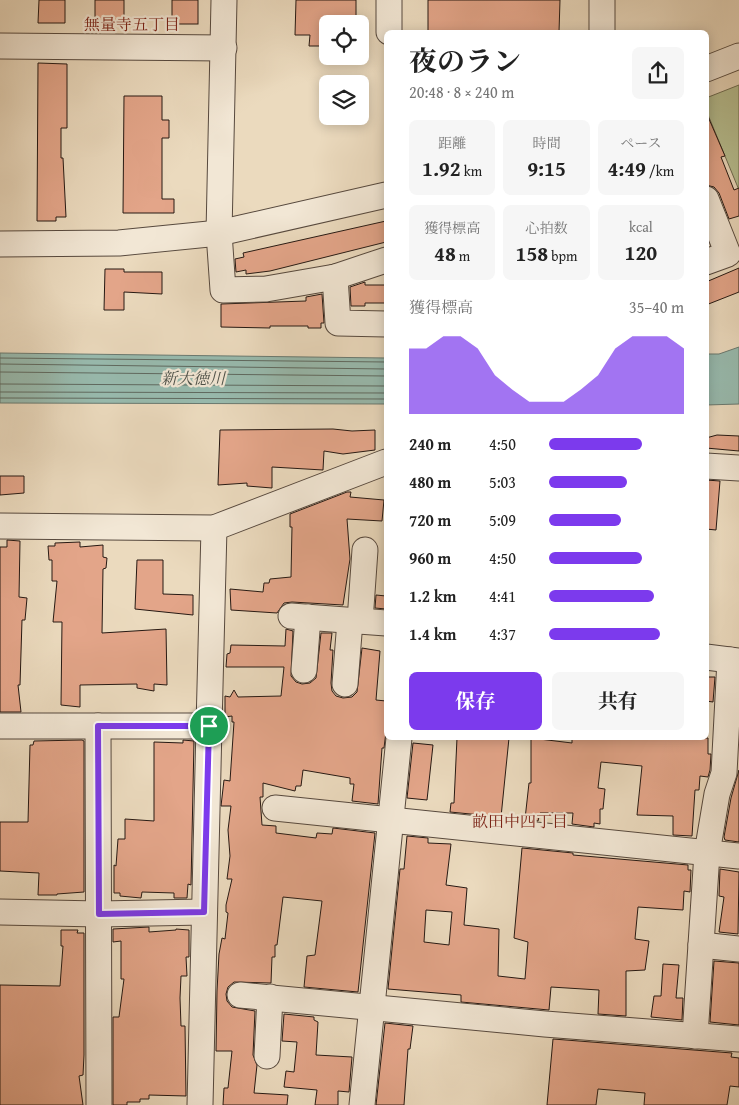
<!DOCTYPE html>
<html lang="ja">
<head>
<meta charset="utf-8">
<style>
  body { margin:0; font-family:"Gentium Book Plus","Noto Serif JP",serif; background:#f6f6f6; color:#222; height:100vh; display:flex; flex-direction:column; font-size:19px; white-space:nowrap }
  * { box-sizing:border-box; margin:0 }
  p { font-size:16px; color:#767676 }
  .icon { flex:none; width:28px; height:28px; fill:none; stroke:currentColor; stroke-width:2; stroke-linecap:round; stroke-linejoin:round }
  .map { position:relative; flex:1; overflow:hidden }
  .drawer { position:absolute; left:384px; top:30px; width:325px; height:710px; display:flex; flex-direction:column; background:#fff; border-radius:8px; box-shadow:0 2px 12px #0003 }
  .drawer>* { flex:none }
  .controls { position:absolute; left:319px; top:15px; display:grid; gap:10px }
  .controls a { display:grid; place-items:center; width:50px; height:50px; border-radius:8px; background:#fff; box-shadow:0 2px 12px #0003; font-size:25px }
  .pin { position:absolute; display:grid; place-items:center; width:42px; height:42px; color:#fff; margin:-21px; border:2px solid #fff; border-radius:50%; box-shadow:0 1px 5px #0007 }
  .round { display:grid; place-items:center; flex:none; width:52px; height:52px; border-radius:8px; background:#f6f6f6 }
  .head { display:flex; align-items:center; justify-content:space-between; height:85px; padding:0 25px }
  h1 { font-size:28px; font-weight:700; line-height:38px }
  .stats { display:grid; grid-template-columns:repeat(3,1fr); gap:8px; height:85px; padding:5px 25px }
  .stats div { display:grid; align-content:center; border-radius:8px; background:#f6f6f6; text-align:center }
  .stats b { font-size:21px; font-weight:700 }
  .stats small { font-size:14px; font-weight:400 }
  .stats p { font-size:14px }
  .chart { height:140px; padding:10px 25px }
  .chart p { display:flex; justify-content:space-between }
  .chart svg { width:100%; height:90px; margin-top:5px; fill:#7c3aed; opacity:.7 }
  .action { display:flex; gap:10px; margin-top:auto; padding:10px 25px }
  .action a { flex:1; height:58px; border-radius:8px; background:#7c3aed; color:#fff; font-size:20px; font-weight:700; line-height:58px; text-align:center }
  .action a+a { background:#f6f6f6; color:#222 }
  ul { padding:0 25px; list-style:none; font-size:16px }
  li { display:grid; grid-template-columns:80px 60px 1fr; align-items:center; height:38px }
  li i { height:12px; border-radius:6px; background:#7c3aed }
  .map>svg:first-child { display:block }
</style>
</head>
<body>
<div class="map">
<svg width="739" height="1105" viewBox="0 0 739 1105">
  <rect width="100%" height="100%" fill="#ebdabe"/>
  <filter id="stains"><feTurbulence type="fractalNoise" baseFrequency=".004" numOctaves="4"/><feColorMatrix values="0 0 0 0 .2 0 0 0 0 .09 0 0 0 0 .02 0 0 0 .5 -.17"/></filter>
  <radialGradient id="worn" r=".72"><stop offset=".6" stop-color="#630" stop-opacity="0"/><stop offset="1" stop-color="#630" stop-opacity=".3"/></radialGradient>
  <polygon fill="#b7c092" stroke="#6e6c52" points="739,85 739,190 706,110 706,98"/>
  <g fill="#98bbaf" stroke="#6a7a71">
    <polygon points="739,347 739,404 706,405 706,354 719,354"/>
    <polygon points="0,353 386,358 386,404 0,403"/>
  </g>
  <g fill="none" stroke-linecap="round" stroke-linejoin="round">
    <g stroke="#5f6a61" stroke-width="1">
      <polyline points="0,358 386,362"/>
      <polyline points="0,364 386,369"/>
      <polyline points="0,372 386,376"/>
      <polyline points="0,384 386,386"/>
      <polyline points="0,392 386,393"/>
      <polyline points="0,398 386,399"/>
    </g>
  </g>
  <g fill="#e3a589" stroke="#261913" fill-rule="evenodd">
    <polygon points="39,0 65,0 65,23 38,23"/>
    <rect x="95" y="0" width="29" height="21"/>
    <rect x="172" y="0" width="26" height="24"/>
    <polygon points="296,0 356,0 356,24 328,24 328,46 309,46 310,35 295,35"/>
    <polygon points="428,0 560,0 559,32 428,32"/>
    <polygon points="38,63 67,64 67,128 61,128 61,158 63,158 66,217 56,217 56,221 37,221"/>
    <polygon points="124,96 162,96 162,120 169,120 169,138 162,138 162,199 174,199 174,213 123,213"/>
    <polygon points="706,112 725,156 721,157 734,190 739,188 739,216 729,219 719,193 714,187 706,185"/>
    <polygon points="386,221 386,242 270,271 246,274 246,270 236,272 235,259 244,257 243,253"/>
    <polygon points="739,268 739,292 706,305 706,282"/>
    <polygon points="105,269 124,269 124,272 162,272 162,294 124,292 124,310 104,310"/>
    <polygon points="365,282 365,285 386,285 386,303 365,303 365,306 351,306 350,287"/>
    <polygon points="322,294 324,323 321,323 321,328 308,328 308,326 270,326 270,328 221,327 221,304 306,301 306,297"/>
    <polygon points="333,429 352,431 375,430 375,450 343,454 324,451 323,470 272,467 272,488 247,486 247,483 218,485 220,430"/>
    <polygon points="717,435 739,436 739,451 706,448 706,438"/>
    <polygon points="0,476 24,476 24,493 0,495"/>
    <polygon points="706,480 720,481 716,530 706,529"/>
    <polygon points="347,492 351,492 350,497 384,500 382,521 347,519 350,559 343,605 292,602 284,603 277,613 231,610 230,589 263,592 264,583 269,583 270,579 291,577 292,527 290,527 290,514"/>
    <polygon points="7,540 20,541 19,597 27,598 25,620 22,620 20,685 18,685 21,712 0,712 0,547 7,547"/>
    <polygon points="80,542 80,547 103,545 103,557 107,558 106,568 103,569 102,633 166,629 167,685 154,684 154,691 137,688 137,684 80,685 80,707 61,705 62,622 53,622 57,581 52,581 52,560 49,560 48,546 55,546 55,543"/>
    <polygon points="137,560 163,560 163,594 193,595 193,615 135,609"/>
    <polygon points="376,595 386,596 386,609 375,608"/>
    <polygon points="286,629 293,631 291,676 296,682 302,684 310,683 316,678 321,633 332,633 330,650 333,650 331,683 332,691 336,696 343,698 352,697 357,692 362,648 380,651 376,700 386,701 386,732 384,748 382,748 378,804 352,801 354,784 350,784 350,778 303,770 301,786 296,786 295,791 263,783 263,797 260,797 262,825 276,826 276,833 316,838 317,833 332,834 333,828 375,833 358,992 304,987 307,956 315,955 322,901 283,897 277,945 275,945 275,957 272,957 271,983 234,982 228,987 226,994 227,1001 232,1007 255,1011 253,1055 257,1065 254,1093 288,1095 287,1105 223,1105 224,1088 228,1088 232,1051 216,1051 217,991 219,954 222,938 225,939 228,913 226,912 226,905 232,879 227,879 230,856 228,830 231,806 221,806 224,780 230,781 234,722 232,722 232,716 225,717 225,696 230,697 234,690 238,697 281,696 284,667 226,667 227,654 230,653 231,645 285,646"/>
    <polygon points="706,677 715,677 713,702 706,701"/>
    <polygon points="457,738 509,738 501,817 450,812 451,803 454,803"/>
    <polygon points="531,738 572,743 572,738 708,738 708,754 711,754 710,770 708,777 700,776 699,790 695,790 692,836 673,835 673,816 637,815 642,766 601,762 598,788 605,789 603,809 600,809 600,824 594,823 594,827 572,824 573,813 540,813 538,821 525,819 529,783 531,783"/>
    <polygon points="82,740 84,741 84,892 57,894 57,895 38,895 39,873 0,871 0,822 28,822 30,745 33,745 34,741"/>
    <polygon points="183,740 194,741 191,885 188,884 187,898 174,898 174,893 142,892 141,898 120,896 120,893 114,893 114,865 116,866 118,839 125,839 125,819 154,821 154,742 183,743"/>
    <polygon points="413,743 433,745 427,800 407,798"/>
    <polygon points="739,770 739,842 725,840 724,837 731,798"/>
    <path d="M407 836 428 838V843L451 844 446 885 467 888 464 925 499 929 498 976 525 979 528 942 514 938 522 848 573 853V855L688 865V870H691L690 892 684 891 683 910 638 907 635 939 649 941 645 970 626 971V1016L598 1014 599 990 551 987 549 1010 461 1002V995L388 989 400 869H404ZM426 910 452 912 449 945 424 942Z"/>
    <polygon points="720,869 739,872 738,934 719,932 724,897 719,896"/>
    <polygon points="149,927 149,932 176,930 176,929 189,930 189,957 186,957 187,976 181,976 180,998 181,1026 185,1026 186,1096 149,1095 149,1099 140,1099 140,1102 127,1102 127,1105 113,1105 113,1017 119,1017 124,979 121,979 121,941 113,942 113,929"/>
    <polygon points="61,930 78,930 77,933 84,933 84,1055 83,1075 79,1076 83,1105 0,1105 0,985 60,986 63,946 61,946"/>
    <polygon points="714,961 739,963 739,1025 710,1022"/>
    <polygon points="663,964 679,965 676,998 683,998 682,1020 651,1017 654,996 661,996"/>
    <polygon points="284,1014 314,1017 314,1020 318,1022 316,1055 352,1057 349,1092 338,1091 338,1105 315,1105 317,1090 284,1087 286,1071 294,1072 297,1042 282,1041"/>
    <polygon points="385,1023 413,1026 410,1049 408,1049 404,1105 376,1105"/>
    <polygon points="553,1039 732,1053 731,1057 739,1058 739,1087 730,1086 727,1105 644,1105 645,1093 598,1089 596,1105 547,1105"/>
  </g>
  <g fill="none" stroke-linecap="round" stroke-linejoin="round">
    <g stroke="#57493e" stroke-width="27">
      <g id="minor">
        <polyline points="224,0 219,233 223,290 266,289 335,277 386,260"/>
        <polyline points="602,0 602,32"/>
        <polyline points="389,32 389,0"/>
        <polyline points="0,46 224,48"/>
        <polyline points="706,69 739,56"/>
        <polyline points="706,199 728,254 706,262"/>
        <polyline points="0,244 119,243 219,233 386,195"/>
        <polyline points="335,277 338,323 386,324"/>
        <polyline points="706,466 739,468"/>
        <polyline points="0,526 214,528 386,462"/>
        <polyline points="291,616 386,623"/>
        <polyline points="360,621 365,550"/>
        <polyline points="706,657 739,661"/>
        <polyline points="304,670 308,617"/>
        <polyline points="345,684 350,621"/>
        <polyline points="0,726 209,726 200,1105"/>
        <polyline points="98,726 99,1105"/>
        <polyline points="209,726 214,528"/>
        <polyline points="275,808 739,856"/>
        <polyline points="0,912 99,914 204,912"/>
        <polyline points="701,945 739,949"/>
        <polyline points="240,995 545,1024 739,1039"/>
        <polyline points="695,1036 707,853 717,794 724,773 730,660"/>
        <polyline points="267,1056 270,997"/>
        <polyline points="362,1105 399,738"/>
      </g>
    </g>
    <use href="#minor" stroke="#f2e7d5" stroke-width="25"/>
  </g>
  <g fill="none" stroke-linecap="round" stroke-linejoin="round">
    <g stroke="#fff" stroke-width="10">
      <polygon id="route" points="98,726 209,726 204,912 99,914"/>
    </g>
    <use href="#route" stroke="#7c3aed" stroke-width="6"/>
  </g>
  <g text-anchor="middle" stroke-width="4.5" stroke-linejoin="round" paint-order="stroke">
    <g font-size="16" fill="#7a1f14" stroke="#f2e7d5">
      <text x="132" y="30">無量寺五丁目</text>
      <text x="520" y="827">畝田中四丁目</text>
    </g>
    <g font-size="16" font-style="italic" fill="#4e524a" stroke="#f2e7d5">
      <text x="193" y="384">新大徳川</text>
    </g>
  </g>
  <rect width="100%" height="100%" filter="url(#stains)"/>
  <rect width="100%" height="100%" fill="url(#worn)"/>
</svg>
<div class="controls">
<a><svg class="icon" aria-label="locate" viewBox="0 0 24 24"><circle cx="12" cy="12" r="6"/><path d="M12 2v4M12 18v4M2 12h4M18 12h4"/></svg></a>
<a><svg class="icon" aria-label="layers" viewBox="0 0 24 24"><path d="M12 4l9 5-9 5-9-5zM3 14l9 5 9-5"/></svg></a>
</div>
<div class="pin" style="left:209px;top:726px;background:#1e9e55"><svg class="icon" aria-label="arrive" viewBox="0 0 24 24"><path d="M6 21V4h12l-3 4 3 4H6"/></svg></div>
<section class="drawer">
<div class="head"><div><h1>夜のラン</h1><p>20:48 · 8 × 240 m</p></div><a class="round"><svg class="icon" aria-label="share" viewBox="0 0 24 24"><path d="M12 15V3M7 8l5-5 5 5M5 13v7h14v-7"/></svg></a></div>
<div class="stats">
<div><p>距離</p><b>1.92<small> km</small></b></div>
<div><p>時間</p><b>9:15</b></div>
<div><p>ペース</p><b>4:49<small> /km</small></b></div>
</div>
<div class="stats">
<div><p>獲得標高</p><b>48<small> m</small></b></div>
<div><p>心拍数</p><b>158<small> bpm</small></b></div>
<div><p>kcal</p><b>120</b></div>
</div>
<div class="chart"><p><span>獲得標高</span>35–40 m</p>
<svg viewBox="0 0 160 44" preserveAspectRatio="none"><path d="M0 44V12L10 12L20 6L30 6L40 12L50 25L60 32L70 38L80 38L90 38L100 32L110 25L120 12L130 6L140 6L150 6L160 12V44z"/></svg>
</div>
<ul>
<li><b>240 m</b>4:50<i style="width:69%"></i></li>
<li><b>480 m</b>5:03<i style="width:58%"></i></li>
<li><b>720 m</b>5:09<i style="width:53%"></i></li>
<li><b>960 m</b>4:50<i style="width:69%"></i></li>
<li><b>1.2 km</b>4:41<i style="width:78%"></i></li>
<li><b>1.4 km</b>4:37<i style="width:82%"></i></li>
</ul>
<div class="action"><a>保存</a><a>共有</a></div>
</section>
</div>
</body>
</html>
